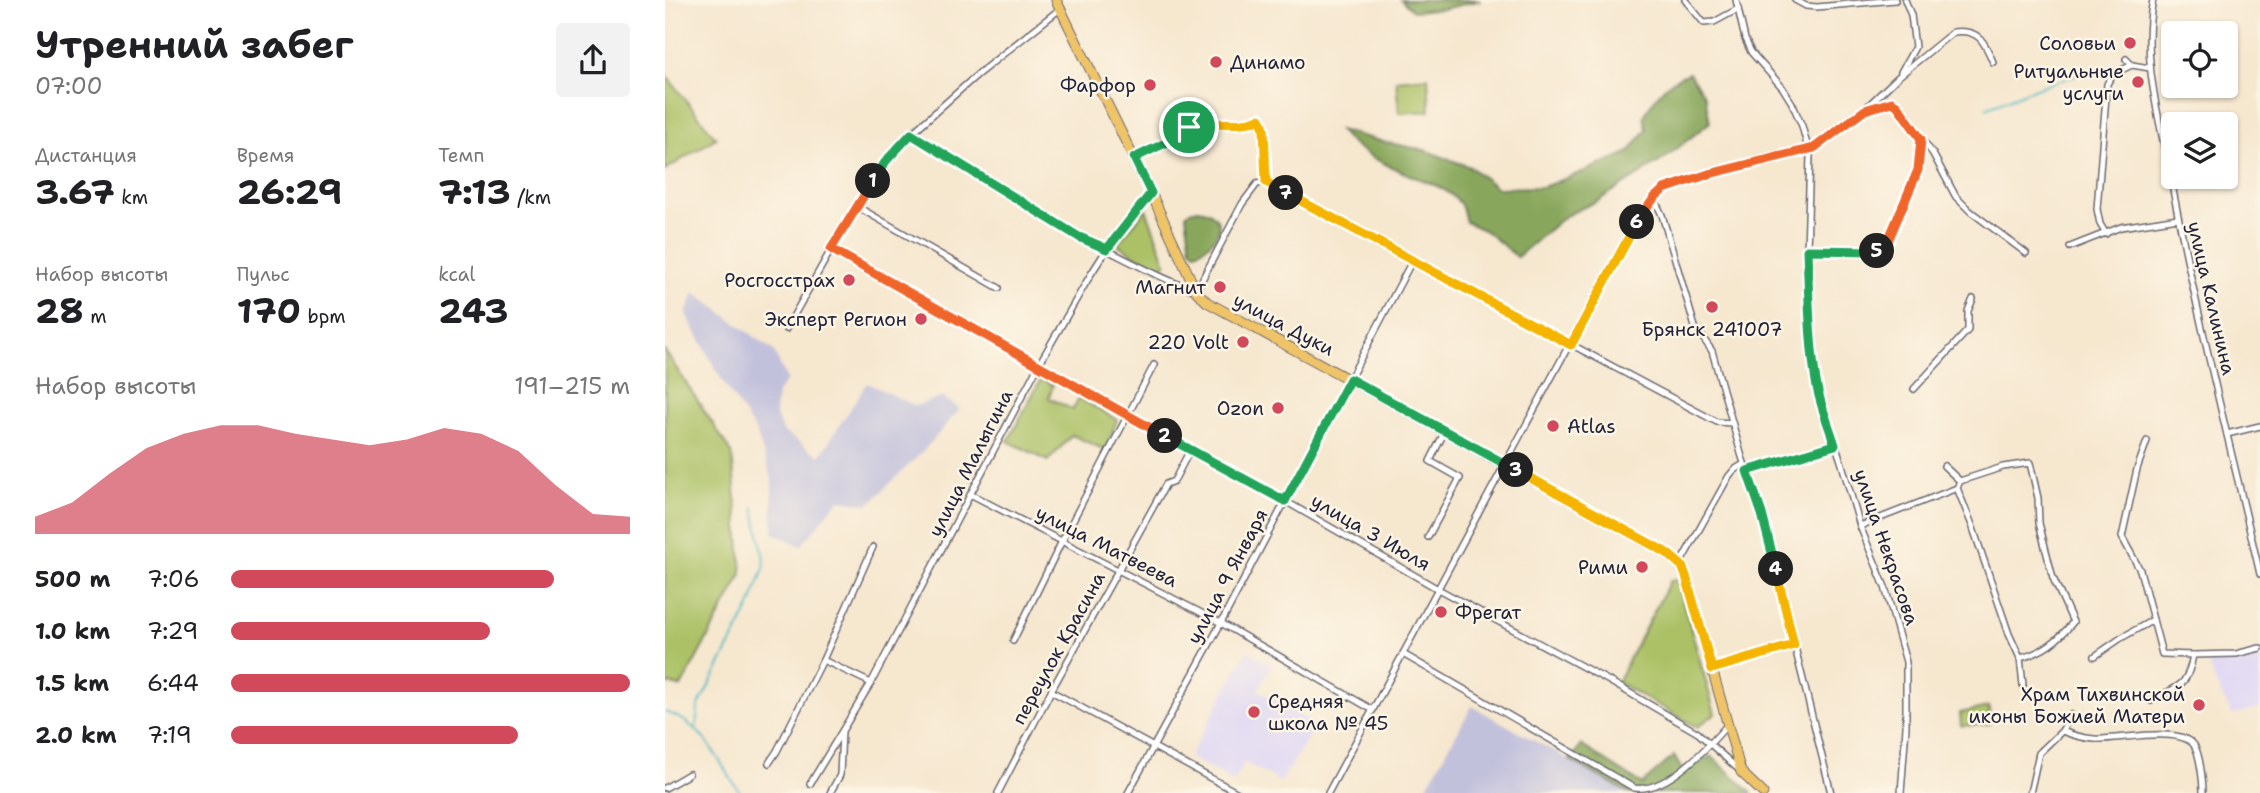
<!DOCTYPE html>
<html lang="ru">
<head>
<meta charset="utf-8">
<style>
  body { margin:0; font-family:"Shantell Sans",sans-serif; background:#f2f2f2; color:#202124; height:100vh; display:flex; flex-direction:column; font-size:26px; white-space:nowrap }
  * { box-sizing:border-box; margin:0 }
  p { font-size:23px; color:#757577 }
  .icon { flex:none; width:38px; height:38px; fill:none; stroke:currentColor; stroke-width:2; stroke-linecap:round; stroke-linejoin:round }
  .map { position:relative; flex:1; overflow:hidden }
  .details { display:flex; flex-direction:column; background:#fff; width:665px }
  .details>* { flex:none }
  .controls { position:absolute; left:1496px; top:21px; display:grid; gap:14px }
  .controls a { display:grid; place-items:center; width:77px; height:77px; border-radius:7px; background:#fff; box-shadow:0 2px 5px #0004; font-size:35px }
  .pin { position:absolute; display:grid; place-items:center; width:60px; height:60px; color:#fff; margin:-30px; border:4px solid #fff; border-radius:50%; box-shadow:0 2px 7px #0007 }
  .km { position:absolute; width:35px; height:35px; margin:-18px; border-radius:50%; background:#222; color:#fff; font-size:19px; line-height:35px; text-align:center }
  .round { display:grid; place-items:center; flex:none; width:74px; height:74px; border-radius:7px; background:#f2f2f2 }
  .summary { display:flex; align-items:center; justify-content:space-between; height:119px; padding:0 35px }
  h1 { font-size:38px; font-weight:700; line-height:52px }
  .metrics { display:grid; grid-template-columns:repeat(3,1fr); gap:10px; height:119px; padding:7px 35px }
  .metrics div { display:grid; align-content:center }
  .metrics b { font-size:35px; font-weight:700 }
  .metrics small { font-size:19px; font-weight:400 }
  .metrics p { font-size:19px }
  .chart { height:196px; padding:14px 35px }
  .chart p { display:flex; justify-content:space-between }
  .chart svg { width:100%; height:126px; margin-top:7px; fill:#d1495b; opacity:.7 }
  ul { padding:0 35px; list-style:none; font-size:23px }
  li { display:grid; grid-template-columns:112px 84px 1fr; align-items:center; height:52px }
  li i { height:18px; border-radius:9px; background:#d1495b }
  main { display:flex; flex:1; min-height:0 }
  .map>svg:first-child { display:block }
</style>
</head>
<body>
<main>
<section class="details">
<div class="summary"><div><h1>Утренний забег</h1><p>07:00</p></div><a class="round"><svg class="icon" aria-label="share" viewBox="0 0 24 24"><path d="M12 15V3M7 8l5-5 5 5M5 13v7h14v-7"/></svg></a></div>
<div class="metrics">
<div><p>Дистанция</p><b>3.67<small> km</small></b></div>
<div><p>Время</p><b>26:29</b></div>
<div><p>Темп</p><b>7:13<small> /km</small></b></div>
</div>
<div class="metrics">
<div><p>Набор высоты</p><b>28<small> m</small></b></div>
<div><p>Пульс</p><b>170<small> bpm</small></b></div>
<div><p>kcal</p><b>243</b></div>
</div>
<div class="chart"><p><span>Набор высоты</span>191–215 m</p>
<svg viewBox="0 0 160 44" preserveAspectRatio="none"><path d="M0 44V38L10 33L20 23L30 14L40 9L50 6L60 6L70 9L80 11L90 13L100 11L110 7L120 9L130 15L140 27L150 37L160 38V44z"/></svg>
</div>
<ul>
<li><b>500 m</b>7:06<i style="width:81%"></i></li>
<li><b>1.0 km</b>7:29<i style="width:65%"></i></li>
<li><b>1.5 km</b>6:44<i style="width:100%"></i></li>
<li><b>2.0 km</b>7:19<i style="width:72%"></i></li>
</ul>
</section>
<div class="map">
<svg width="1595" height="793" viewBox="0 0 1595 793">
  <rect width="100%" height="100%" fill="#fcf5e5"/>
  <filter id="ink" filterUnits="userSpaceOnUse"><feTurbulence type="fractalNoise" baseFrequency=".0143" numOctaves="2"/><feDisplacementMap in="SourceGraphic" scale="14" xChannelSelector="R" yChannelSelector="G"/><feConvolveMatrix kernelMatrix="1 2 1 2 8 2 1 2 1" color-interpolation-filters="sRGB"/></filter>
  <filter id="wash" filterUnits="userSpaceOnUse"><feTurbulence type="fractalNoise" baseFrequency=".00686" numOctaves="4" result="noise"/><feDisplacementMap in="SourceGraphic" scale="28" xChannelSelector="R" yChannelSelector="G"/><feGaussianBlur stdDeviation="1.57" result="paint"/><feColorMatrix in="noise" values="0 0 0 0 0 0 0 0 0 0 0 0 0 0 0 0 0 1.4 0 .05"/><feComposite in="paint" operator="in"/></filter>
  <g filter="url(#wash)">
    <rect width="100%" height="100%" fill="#f6e7cf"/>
    <g fill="#ddd5f6">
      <polygon points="582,651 607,665 593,690 651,725 616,782 579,762 569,782 524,757"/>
      <polygon points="1595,651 1595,708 1567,715 1549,680 1544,665"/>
    </g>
    <g fill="#c2c1dc">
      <polygon points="29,292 109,351 122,380 112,393 110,414 117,431 155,456 202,383 251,406 277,397 295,409 261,448 204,504 174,500 136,546 108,533 107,479 91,432 55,377 21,314"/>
      <polygon points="807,706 964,793 758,793"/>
    </g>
    <g fill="#acc166" stroke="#677250" stroke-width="2">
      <polygon points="0,74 51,138 0,170"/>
      <polygon points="763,77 765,111 734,113 731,80"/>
      <polygon points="481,209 501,263 494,270 452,244"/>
      <polygon points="0,351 67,453 77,574 16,687 0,683"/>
      <polygon points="376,379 388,385 384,398 408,410 414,398 452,420 440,450 407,435 383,461 343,441"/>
      <polygon points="1012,580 1050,714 1032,727 952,682 1005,581"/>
      <polygon points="1324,707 1325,724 1296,726 1295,713"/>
    </g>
    <g fill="#89a75b" stroke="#56644b" stroke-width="2">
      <polygon points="736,0 816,0 778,9 748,11"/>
      <path d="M1024 73 1040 96 1045 122 999 159 934 200 900 216 852 257 821 231 801 222C799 215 798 207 794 202 781 187 764 183 747 176 721 165 691 152 674 130L719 142 759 150 805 167 832 188 878 187 920 171 963 153 982 129 979 116C989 97 1003 80 1024 73Z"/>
      <path d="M533 209C539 210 545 211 549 216 563 229 544 247 531 252L526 249 521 215 525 211Z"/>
      <polygon points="916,745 977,784 1009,756 1017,770 1046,756 1087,793 964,793 905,760"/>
    </g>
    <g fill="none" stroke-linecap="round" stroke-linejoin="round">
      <g stroke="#4ab8c4" stroke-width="2">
        <polyline points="1321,108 1368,89 1411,75"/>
        <path d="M0 712C42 725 52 762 76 793"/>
        <polyline points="31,730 33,707 85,607 100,565 89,507"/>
      </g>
    </g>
  </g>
  <g filter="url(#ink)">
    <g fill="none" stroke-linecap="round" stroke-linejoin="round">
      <g stroke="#6c676f" stroke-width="8">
        <g id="street">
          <polyline points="1020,0 1039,23 1049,22 1073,9"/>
          <polyline points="1071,0 1080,39 1086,52 1117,87 1127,103 1137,126 1145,156 1142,250 1145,323 1151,378 1156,402 1176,461 1195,526 1220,587 1241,662 1241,727 1236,793"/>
          <polyline points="1130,0 1141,6 1152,7 1230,0"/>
          <path d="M1488 0C1476 57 1494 117 1505 174 1530 308 1564 441 1595 574"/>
          <polyline points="1461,59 1467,65 1485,68"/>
          <polyline points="1236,72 1250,47 1246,15 1240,0"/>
          <polyline points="1202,109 1224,102 1232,105 1268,154 1291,197 1305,211 1361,253"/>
          <path d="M246 134 414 237C454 254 490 277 531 291L577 204 592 184 601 182 1052 422 1067 423"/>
          <polyline points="469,158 515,136 518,130 534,123 588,123 595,119 599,128 601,182"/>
          <polyline points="989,198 997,215 1030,327 1047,351 1077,457 1097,514 1166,793"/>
          <polyline points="191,206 334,288"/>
          <polyline points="1441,234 1435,224 1432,209 1442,84 1448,74 1467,65"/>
          <polyline points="1405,247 1456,227 1513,218"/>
          <polyline points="166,249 373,366 620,501 773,589 946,682 1033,733 1073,769"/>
          <polyline points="1142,250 1218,250 1253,170 1256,139"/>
          <polyline points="121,329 191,206 226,155 246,134 313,74 395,9"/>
          <polyline points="1249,389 1303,330 1303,311 1308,299"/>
          <polyline points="1562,434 1595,426"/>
          <polyline points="1482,441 1472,469 1457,537 1475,570 1497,654 1528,655"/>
          <polyline points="1279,466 1295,481 1292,488 1307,525 1344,634 1355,658 1358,685"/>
          <polyline points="1082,471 1170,445"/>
          <path d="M1295 481 1338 467 1365 463 1373 498 1374 523 1388 578 1408 622C1394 640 1378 653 1355 658"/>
          <polyline points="307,495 556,623 708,710"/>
          <polyline points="1195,526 1292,488"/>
          <polyline points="763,537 795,478 765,461 780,431"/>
          <polyline points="1015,564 1064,476 1069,470 1079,464"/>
          <polyline points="348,641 397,541 489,365"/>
          <path d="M738 654 969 788C1002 793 1043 747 1063 724"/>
          <polyline points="1430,656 1456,638 1488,620"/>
          <polyline points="158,660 206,683"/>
          <polyline points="1047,669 1129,645"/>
          <polyline points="386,691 573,793"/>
          <path d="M1486 701C1513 685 1522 689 1528 655L1571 654 1595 648"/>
          <path d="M1397 731C1407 735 1418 738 1429 739 1451 741 1515 725 1529 745 1535 754 1538 782 1538 793"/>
          <polyline points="104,763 112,751 158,660 208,547"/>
          <polyline points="145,784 206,683 373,366 426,274 442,249 486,193"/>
          <polyline points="0,788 24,774"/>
          <polyline points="165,793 175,775 177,732"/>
          <polyline points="333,793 386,691 501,484 509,481 525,450"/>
          <polyline points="463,793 556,623 747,261"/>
          <path d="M663 793 967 228 989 198 1003 187 1154 145 1188 120 1233 77 1288 32C1314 29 1319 41 1328 62"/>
          <polyline points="1365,793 1374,753 1397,731 1406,715"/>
        </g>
      </g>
      <g stroke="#6c676f" stroke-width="11">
        <polyline id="primary" points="391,0 486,193 531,291 542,302 1001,553 1015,564 1021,576 1076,772 1098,793"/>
      </g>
      <use href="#street" stroke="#fff" stroke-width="5"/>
      <use href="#primary" stroke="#efc469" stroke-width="9"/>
    </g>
  </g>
  <g fill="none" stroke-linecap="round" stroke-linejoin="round" filter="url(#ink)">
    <g stroke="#fff" stroke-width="14">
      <polyline id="split-1" points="208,181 221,161 246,134 414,237 442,249 486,193 469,158 515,136 518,130 524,127"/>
    </g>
    <g stroke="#fff" stroke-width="14">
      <polyline id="split-2" points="208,181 166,249 500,436"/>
    </g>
    <g stroke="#fff" stroke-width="14">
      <polyline id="split-3" points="500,436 620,501 685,379 851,470"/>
    </g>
    <g stroke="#fff" stroke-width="14">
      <polyline id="split-4" points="851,470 1002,553 1017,566 1021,576 1047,669 1129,645 1111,569"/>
    </g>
    <g stroke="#fff" stroke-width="14">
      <path id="split-5" d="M1111 569 1097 514 1082 471 1170 445C1164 426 1156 407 1152 387 1144 343 1144 296 1142 250L1212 251"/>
    </g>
    <g stroke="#fff" stroke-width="14">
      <polyline id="split-6" points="972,222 989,198 999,189 1044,174 1149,148 1200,110 1227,102 1232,105 1256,139 1253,170 1220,248 1212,251"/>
    </g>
    <g stroke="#fff" stroke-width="14">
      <polyline id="split-7" points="621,193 906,345 972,222"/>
    </g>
    <g stroke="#fff" stroke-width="14">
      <path id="split-8" d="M524 127C546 119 577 129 595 118L599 128 601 182 621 193"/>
    </g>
    <use href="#split-1" stroke="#22a559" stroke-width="9"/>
    <use href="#split-2" stroke="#f0652b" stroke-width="9"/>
    <use href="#split-3" stroke="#22a559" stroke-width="9"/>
    <use href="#split-4" stroke="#f5b400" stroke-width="9"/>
    <use href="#split-5" stroke="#22a559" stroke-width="9"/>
    <use href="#split-6" stroke="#f0652b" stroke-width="9"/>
    <use href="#split-7" stroke="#f5b400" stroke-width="9"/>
    <use href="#split-8" stroke="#f5b400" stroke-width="9"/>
  </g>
  <g fill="#d1495b" stroke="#fcf5e5" stroke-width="2.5">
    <circle cx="1465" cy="43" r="7"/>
    <circle cx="551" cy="62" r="7"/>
    <circle cx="1473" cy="82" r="7"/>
    <circle cx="485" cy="85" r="7"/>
    <circle cx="184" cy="280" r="7"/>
    <circle cx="555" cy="287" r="7"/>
    <circle cx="1047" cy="307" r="7"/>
    <circle cx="256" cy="319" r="7"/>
    <circle cx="578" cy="342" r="7"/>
    <circle cx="613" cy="408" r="7"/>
    <circle cx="888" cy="426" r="7"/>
    <circle cx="977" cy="567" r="7"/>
    <circle cx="776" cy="612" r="7"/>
    <circle cx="1534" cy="705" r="7"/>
    <circle cx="589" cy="712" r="7"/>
  </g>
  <g text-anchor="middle" stroke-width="5" stroke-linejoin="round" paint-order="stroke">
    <g font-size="19" fill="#22223b" stroke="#fcf5e5" text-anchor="end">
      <text x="1451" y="50">Соловьи</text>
      <text x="565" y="69" text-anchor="start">Динамо</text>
      <text x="1459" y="78">Ритуальные<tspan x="1459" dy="22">услуги</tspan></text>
      <text x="471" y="92">Фарфор</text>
      <text x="170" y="287">Росгосстрах</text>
      <text x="541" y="294">Магнит</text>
      <text x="242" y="326">Эксперт Регион</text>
      <text x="1047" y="336" text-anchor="middle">Брянск 241007</text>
      <text x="564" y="349">220 Volt</text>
      <text x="599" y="415">Ozon</text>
      <text x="902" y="433" text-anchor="start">Atlas</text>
      <text x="963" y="574">Рими</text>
      <text x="790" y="619" text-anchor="start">Фрегат</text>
      <text x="1520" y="701">Храм Тихвинской<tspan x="1520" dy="22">иконы Божией Матери</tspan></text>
      <text x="603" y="708" text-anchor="start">Средняя<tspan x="603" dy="22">школа № 45</tspan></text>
    </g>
    <g font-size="19" fill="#22223b" stroke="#fcf5e5">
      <text transform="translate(1547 298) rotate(77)" y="7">улица Калинина</text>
      <text transform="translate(619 324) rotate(28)" y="7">улица Дуки</text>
      <text transform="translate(305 463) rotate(-63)" y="7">улица Малыгина</text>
      <text transform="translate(706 532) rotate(30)" y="7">улица 3 Июля</text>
      <text transform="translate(442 546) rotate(27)" y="7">улица Матвеева</text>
      <text transform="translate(1222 547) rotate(71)" y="7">улица Некрасова</text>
      <text transform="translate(562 576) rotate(-62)" y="7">улица 9 Января</text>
      <text transform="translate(393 648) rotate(-61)" y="7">переулок Красина</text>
    </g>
  </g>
</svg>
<div class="controls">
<a><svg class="icon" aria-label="locate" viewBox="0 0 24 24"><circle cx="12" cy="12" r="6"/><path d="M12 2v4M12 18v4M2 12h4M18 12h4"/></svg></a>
<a><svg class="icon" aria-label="layers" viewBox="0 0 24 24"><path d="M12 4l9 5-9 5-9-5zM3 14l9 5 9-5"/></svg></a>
</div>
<div class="pin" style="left:524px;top:127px;background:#1e9e55"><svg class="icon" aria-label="arrive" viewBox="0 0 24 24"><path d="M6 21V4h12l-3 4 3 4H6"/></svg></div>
<b class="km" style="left:208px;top:181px">1</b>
<b class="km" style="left:500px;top:436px">2</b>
<b class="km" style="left:851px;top:470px">3</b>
<b class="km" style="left:1111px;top:569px">4</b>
<b class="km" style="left:1212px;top:251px">5</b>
<b class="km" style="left:972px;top:222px">6</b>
<b class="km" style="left:621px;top:193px">7</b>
</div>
</main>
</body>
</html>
